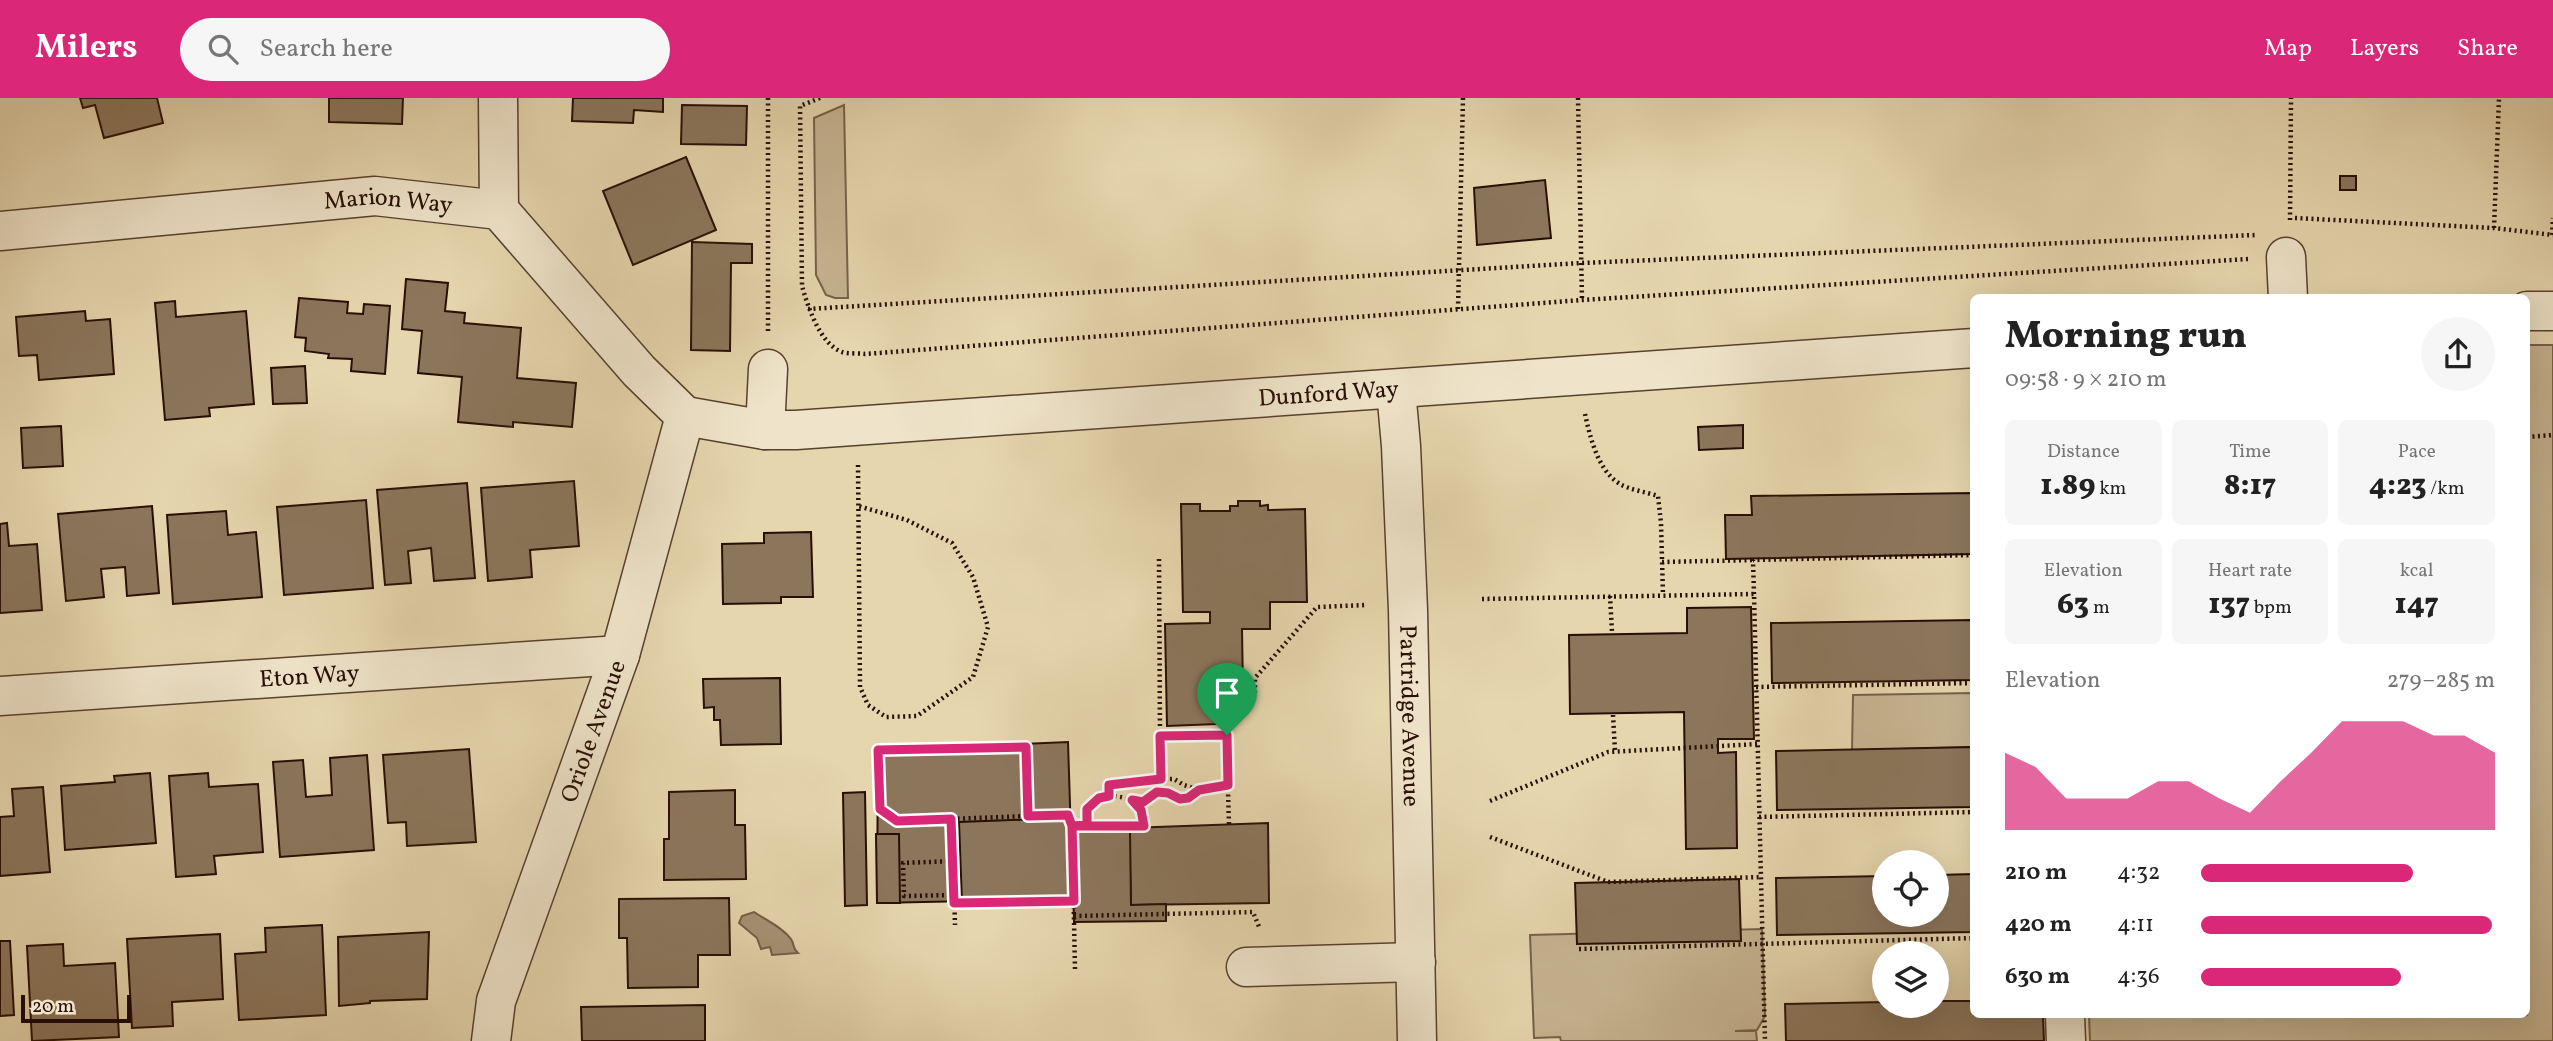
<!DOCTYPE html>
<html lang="en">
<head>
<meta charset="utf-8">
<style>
  body { margin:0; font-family:Vollkorn,serif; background:#f6f6f6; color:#222; height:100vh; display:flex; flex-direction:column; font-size:26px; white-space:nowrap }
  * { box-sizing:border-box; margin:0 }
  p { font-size:23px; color:#767676 }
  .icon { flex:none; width:38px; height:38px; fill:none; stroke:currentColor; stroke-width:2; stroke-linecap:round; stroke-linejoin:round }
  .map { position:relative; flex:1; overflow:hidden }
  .details { position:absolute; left:1970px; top:196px; width:560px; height:724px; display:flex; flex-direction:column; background:#fff; border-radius:10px; box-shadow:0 7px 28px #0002 }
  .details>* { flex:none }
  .buttons { position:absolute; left:1872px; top:752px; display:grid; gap:14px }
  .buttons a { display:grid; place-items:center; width:77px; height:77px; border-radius:50%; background:#fff; box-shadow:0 7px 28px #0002; font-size:35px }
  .scale { position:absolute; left:21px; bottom:18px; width:110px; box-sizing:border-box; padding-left:7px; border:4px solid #280e04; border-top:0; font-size:19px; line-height:24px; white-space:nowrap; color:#280e04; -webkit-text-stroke:5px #efe4ca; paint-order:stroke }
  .pin { position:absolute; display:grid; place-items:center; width:60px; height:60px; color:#fff; margin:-72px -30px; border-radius:50% 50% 50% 0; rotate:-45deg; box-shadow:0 0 7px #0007 }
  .pin .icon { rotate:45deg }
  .round { display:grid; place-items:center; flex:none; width:74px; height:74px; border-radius:37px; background:#f6f6f6 }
  .summary { display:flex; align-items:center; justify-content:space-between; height:119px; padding:0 35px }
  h1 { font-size:38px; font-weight:800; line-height:52px }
  .metrics { display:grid; grid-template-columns:repeat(3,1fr); gap:10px; height:119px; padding:7px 35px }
  .metrics div { display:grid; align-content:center; border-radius:10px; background:#f6f6f6; text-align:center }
  .metrics b { font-size:30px; font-weight:800 }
  .metrics small { font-size:19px; font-weight:400 }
  .metrics p { font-size:19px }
  .chart { height:196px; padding:14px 35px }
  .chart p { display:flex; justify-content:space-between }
  .chart svg { width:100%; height:126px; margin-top:7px; fill:#db2777; opacity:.7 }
  ul { padding:0 35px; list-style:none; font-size:23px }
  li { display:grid; grid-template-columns:112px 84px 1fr; align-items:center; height:52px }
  li i { height:18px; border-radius:9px; background:#db2777 }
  header { display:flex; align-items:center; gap:42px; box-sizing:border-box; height:98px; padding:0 35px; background:#db2777; color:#fff }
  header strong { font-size:33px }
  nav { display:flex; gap:38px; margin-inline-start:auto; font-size:24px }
  .search { width:490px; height:63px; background:#f6f6f6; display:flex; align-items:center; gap:18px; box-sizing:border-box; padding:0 24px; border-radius:38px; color:#767676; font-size:26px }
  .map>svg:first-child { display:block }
</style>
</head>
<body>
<header>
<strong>Milers</strong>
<div class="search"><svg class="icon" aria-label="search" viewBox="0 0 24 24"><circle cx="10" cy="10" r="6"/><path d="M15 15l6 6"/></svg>Search here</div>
<nav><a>Map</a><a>Layers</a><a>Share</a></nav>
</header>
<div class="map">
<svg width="2553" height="943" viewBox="0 0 2553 943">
  <rect width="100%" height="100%" fill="#e6d6ae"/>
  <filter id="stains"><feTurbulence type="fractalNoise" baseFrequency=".00286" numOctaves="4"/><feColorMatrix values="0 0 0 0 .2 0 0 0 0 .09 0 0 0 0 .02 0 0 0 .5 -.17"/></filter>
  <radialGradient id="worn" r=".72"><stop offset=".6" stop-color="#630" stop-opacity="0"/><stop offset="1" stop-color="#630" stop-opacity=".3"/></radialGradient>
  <g fill="#c6b491" stroke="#77614a" stroke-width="2">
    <polygon points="844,7 848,200 835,200 826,197 816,177 814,20"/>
    <polygon points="2527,247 2553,247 2553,943 2090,943 2089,917 2527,917"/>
    <polygon points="1974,595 1974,649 1852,652 1853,597"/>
    <polygon points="1762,831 1765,918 1757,932 1735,933 1756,933 1757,943 1561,943 1560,939 1534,940 1530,837"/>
  </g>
  <path fill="#a59274" stroke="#735d47" stroke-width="2" d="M754 814C766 822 782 829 791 841 795 847 792 850 798 855L772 857 770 849 761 851 757 840 739 825 742 818Z"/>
  <g fill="#8b765c" stroke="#280e04" stroke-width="2">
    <polygon points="80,0 157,0 163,25 104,40 95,7 83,10"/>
    <polygon points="329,0 403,0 402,26 329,24"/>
    <polygon points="573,0 663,0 663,14 634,12 633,25 572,23"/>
    <polygon points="682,7 747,8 746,47 681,46"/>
    <polygon points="686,59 716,132 633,167 603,93"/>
    <rect x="2340" y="78" width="16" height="14"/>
    <polygon points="1545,82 1551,140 1477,147 1474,90"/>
    <polygon points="692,144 752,146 752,165 731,165 730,253 691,252"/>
    <polygon points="406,181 448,185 445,213 465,215 464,225 521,230 517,280 576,285 572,329 513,324 513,329 458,324 462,279 418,275 422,233 402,231"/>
    <polygon points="299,200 348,204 347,215 363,216 364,206 390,208 385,276 351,273 352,261 328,260 329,256 305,253 306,240 295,239"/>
    <polygon points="175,203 176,219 246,213 254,306 209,310 210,318 165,322 155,205"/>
    <polygon points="85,213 86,223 110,221 114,276 39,282 37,257 19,258 16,219"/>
    <polygon points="305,268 307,305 273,306 271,270"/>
    <polygon points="1743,327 1743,350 1699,352 1698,329"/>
    <polygon points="61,328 63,368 23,370 21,330"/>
    <polygon points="574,383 579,448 530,452 532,479 488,483 481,390"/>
    <polygon points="467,385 475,480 434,483 431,450 408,453 411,485 385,487 377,392"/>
    <polygon points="1974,395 1974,456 1726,461 1725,417 1752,417 1751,398"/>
    <polygon points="366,402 373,490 284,497 277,409"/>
    <polygon points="1238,403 1260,403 1260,408 1268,407 1268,412 1305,411 1307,504 1270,504 1270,531 1242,531 1243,594 1216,595 1217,626 1167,628 1165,526 1210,525 1210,514 1183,514 1181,406 1200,406 1200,413 1230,413 1230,408 1238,408"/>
    <polygon points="152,408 159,495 127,498 125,469 101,471 104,499 66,503 58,416"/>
    <polygon points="226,413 228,437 256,434 262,499 173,506 167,417"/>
    <polygon points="7,425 9,448 37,446 42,512 0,515 0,426"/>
    <polygon points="811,434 813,499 781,499 781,505 723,506 722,446 764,445 764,435"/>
    <polygon points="1751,509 1754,641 1718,641 1718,655 1736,654 1737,750 1686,751 1684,614 1570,616 1569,537 1687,535 1687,510"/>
    <polygon points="1974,522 1974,582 1772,585 1771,525"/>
    <polygon points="780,580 781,646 721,647 720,622 714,622 714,609 704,610 703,581"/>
    <polygon points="1068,644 1073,801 877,805 878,652"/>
    <polygon points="1974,649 1974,709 1777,712 1776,653"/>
    <polygon points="469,651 476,744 407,748 406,724 388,725 383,657"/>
    <polygon points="367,657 374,752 280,759 273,664 303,662 306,699 332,697 330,660"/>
    <polygon points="150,675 156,745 65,752 61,688 115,684 114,678"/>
    <polygon points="208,675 209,689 258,686 263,754 214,758 216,776 176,779 169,678"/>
    <polygon points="43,689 50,774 0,778 0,719 14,718 12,691"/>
    <polygon points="735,692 735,727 745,727 746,781 664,782 664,741 669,741 669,694"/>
    <polygon points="865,694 867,807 845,808 843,695"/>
    <polygon points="1069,720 1072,728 1074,803 962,805 959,724"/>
    <polygon points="1268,725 1269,805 1131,807 1129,730"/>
    <polygon points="1130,732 1131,807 1166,806 1166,823 1074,824 1072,745 1076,745 1076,734"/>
    <polygon points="876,736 899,736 900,805 877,805"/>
    <polygon points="1974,776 1974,834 1777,837 1776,780 1885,778 1885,817 1937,817 1937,777"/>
    <polygon points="1739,781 1741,843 1577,846 1575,785"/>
    <polygon points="729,800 730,857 698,857 698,889 628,890 627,840 619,840 619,801"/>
    <polygon points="322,827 326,917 239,922 235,856 266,854 265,830"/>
    <polygon points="429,834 427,901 370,903 370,905 339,908 338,839"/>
    <polygon points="220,836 223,901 172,904 173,928 132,930 127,841"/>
    <polygon points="0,843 10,843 14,917 0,918"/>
    <polygon points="63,846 64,868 115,865 119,939 32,943 27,848"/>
    <polygon points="1937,903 1974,903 1974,917 2043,917 2044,943 1786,943 1785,906 1885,904 1885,908 1937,908"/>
    <polygon points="705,907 705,943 582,943 581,909"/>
  </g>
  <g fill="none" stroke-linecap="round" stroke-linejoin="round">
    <g stroke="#58402e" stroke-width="41">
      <g id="minor">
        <polyline points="498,0 499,112"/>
        <path id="s1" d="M0 133 375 98 499 112 639 273 685 318"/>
        <polyline points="2286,159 2288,200"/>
        <polyline points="2527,213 2553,213"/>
        <path id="s2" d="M1396 292 1401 348 1408 512 1417 943"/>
        <path id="s3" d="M685 318 765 332H796L1974 250"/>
        <polyline points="765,332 768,271"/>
        <path id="s4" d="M0 598 620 557"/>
        <polyline points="1246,869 1416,864"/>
        <polyline points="2065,917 2066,943"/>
        <path id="s5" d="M491 943 496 903 620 557 685 318"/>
      </g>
    </g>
    <g stroke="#280e04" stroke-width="4.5" stroke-dasharray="2 3.5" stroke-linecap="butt">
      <polyline points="768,0 768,235"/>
      <path d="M820 0 800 8 802 188C808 209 820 246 842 254 848 256 858 255 865 256L1582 202 2248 161"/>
      <polyline points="1578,0 1582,202"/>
      <polyline points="2295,120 2494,130 2553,137"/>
      <polyline points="2290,122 2291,0"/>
      <polyline points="2494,130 2499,0"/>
      <polyline points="2552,137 2553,120"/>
      <polyline points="808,211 1581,165 2256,137"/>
      <polyline points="1458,211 1463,0"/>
      <path d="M1585 316C1590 339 1598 373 1620 386 1630 392 1646 394 1658 398L1661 425 1663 497"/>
      <polyline points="2527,339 2553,337"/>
      <polyline points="858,367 860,589 868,607 886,619 917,618 973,579 988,529 973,479 952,445 907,422 858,408"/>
      <polyline points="1159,461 1160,638 1227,637"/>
      <polyline points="1662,464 1753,462"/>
      <polyline points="1754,496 1753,462 1974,457"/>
      <polyline points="1610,498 1612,534"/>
      <polyline points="1482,501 1754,496 1765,943"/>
      <polyline points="1756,589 1974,585"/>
      <polyline points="1613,617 1615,653"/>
      <polyline points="1160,638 1161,681"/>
      <polygon points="1026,649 1028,718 897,723 880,711 878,652"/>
      <path d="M1109 698C1130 698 1144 706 1144 728H1087V711L1099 700 1109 698V687L1161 681H1174L1184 687 1199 692 1228 687"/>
      <path d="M1133 702 1143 703 1157 694C1177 697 1182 707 1199 692"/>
      <polyline points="1490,703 1608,654 1758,646"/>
      <polyline points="1028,718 1068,717 1072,728"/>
      <polyline points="1759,719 1974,714"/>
      <polyline points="952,721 955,827"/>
      <polyline points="1229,726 1225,597 1255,595 1255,580 1317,509 1367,507"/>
      <polyline points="1490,739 1608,784 1761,779"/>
      <polyline points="953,763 903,765 904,798 954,797"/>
      <polyline points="954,805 1074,803"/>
      <polyline points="1074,818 1253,814 1260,831"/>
      <polyline points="1579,851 1974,840"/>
      <polyline points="1075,871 1072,728 1087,728"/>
    </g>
    <use href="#minor" stroke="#efe4ca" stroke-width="38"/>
  </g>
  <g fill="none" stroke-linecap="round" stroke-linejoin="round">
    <g stroke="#fff" stroke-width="14">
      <polyline id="route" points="1227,637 1160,638 1161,681 1109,687 1109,698 1099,700 1087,711 1087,727 1072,728 1068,717 1028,718 1026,649 878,652 880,711 897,723 951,721 954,805 1074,803 1072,728 1144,728 1141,712 1132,702 1143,704 1157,694 1168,695 1180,701 1188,700 1199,692 1228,687 1227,637"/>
    </g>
    <use href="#route" stroke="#db2777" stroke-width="9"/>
  </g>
  <g text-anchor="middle" stroke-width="6" stroke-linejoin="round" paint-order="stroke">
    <g font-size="24" fill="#280e04" stroke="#efe4ca">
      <text dy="8" stroke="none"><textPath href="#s1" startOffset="390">Marion Way</textPath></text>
      <text dy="8" stroke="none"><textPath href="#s3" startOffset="646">Dunford Way</textPath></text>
      <text dy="8" stroke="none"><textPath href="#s4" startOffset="310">Eton Way</textPath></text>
      <text dy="8" stroke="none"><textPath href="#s2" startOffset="326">Partridge Avenue</textPath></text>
      <text dy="8" stroke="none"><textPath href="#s5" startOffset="327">Oriole Avenue</textPath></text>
    </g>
  </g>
  <rect width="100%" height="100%" filter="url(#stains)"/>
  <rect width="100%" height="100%" fill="url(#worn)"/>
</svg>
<div class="buttons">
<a><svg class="icon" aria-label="locate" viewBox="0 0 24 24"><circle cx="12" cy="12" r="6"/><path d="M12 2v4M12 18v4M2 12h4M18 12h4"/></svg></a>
<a><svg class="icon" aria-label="layers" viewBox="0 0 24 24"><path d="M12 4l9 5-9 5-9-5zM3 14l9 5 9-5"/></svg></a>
</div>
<div class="scale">20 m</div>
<div class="pin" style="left:1227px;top:637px;background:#1e9e55"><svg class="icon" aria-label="arrive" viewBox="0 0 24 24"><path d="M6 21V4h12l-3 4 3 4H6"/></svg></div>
<section class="details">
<div class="summary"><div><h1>Morning run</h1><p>09:58 · 9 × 210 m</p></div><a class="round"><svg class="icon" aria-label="share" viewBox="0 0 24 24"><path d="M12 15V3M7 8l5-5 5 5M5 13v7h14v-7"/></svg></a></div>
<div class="metrics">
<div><p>Distance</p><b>1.89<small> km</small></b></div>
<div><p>Time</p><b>8:17</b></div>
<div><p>Pace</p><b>4:23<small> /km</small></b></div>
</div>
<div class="metrics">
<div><p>Elevation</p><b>63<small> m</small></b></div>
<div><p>Heart rate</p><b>137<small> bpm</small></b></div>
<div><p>kcal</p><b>147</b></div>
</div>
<div class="chart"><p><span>Elevation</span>279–285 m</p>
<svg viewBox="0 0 160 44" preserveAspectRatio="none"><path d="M0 44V17L10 22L20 33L30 33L40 33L50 27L60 27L70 33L80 38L90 27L100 17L110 6L120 6L130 6L140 11L150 11L160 17V44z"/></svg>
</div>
<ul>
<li><b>210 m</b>4:32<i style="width:72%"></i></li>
<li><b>420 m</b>4:11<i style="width:99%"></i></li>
<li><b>630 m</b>4:36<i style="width:68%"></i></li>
</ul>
</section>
</div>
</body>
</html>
